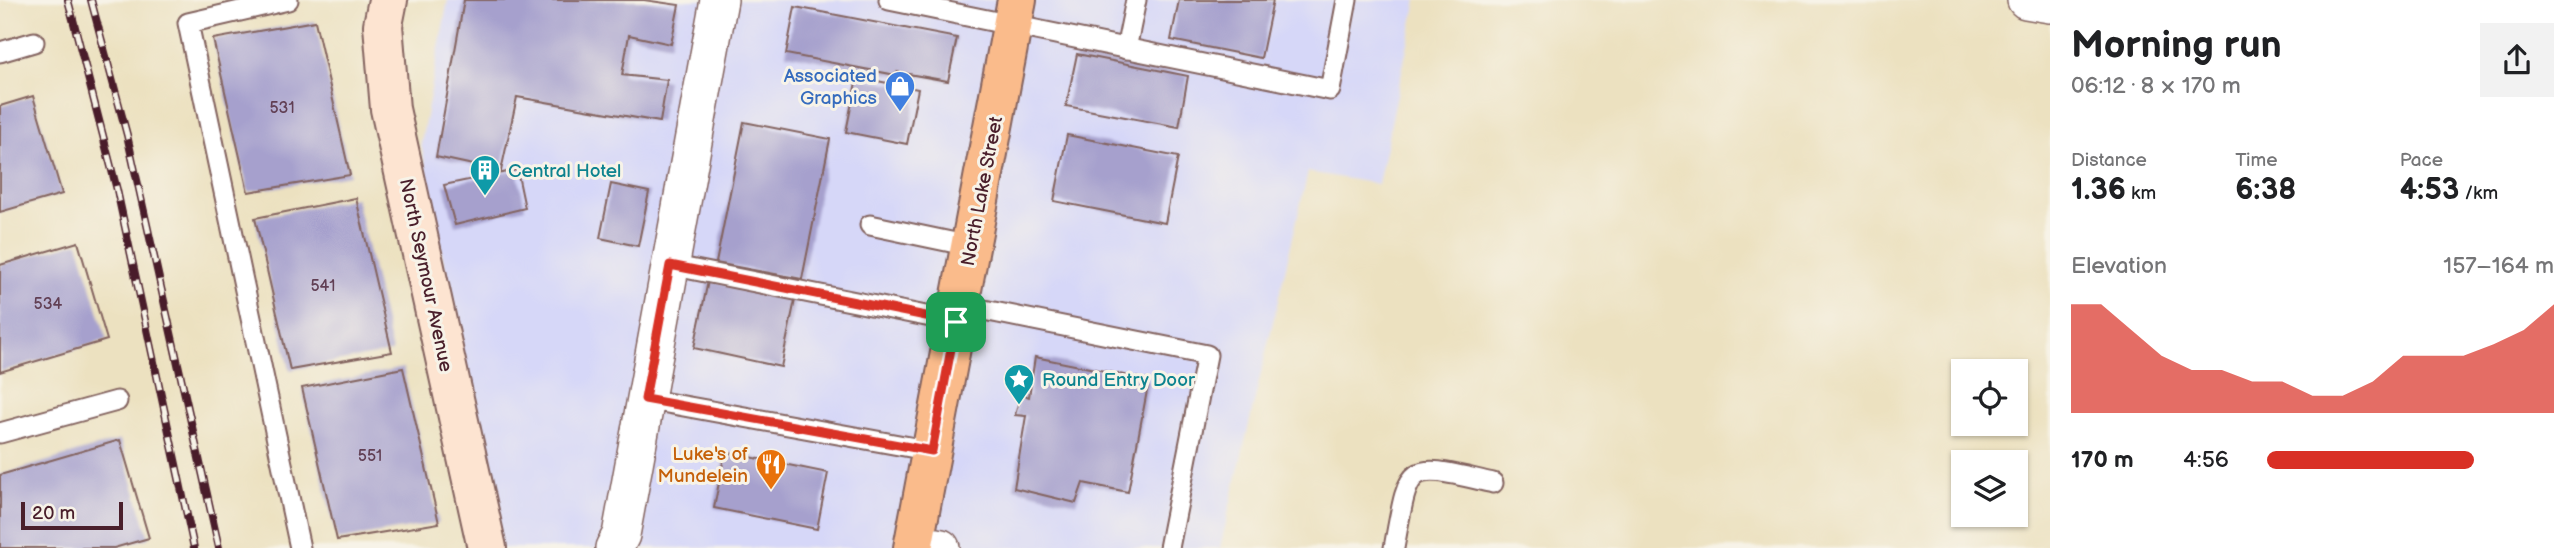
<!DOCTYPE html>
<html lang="en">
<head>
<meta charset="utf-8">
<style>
  body { margin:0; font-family:"Balsamiq Sans",sans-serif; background:#f2f2f2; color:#202124; height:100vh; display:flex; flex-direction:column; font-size:26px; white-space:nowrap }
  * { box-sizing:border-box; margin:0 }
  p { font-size:23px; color:#757577 }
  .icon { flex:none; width:38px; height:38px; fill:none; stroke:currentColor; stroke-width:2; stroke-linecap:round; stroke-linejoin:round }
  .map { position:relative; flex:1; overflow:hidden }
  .drawer { display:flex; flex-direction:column; background:#fff; width:525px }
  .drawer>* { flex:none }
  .tools { position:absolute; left:1951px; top:359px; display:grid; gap:14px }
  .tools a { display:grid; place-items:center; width:77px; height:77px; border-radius:0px; background:#fff; box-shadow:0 2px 5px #0004; font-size:35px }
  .scale { position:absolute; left:21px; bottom:18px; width:102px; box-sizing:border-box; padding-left:7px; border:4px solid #4a1f2b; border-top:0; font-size:19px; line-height:24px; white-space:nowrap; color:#4a1f2b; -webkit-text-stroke:5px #f7f3e8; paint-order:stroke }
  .pin { position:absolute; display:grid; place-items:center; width:60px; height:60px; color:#fff; margin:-30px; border-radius:14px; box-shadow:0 4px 10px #0006 }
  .round { display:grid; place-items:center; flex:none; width:74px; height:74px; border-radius:0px; background:#f2f2f2 }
  .overview { display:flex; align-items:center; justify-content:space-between; height:119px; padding:0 21px }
  h1 { font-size:38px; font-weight:700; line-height:52px }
  .metrics { display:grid; grid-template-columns:repeat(3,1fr); gap:10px; height:119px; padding:7px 21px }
  .metrics div { display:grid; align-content:center }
  .metrics b { font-size:30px; font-weight:700 }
  .metrics small { font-size:19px; font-weight:400 }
  .metrics p { font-size:19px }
  .chart { height:196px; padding:14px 21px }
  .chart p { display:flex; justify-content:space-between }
  .chart svg { width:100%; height:126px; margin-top:7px; fill:#d93025; opacity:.7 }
  ul { padding:0 21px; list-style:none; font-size:23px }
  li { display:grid; grid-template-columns:112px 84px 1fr; align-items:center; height:52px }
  li i { height:18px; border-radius:9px; background:#d93025 }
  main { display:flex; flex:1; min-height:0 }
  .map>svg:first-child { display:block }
</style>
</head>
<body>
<main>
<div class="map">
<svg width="2050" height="548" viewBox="0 0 2050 548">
  <rect width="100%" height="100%" fill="#f7f3e8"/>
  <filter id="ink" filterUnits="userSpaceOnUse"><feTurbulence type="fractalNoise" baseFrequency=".0143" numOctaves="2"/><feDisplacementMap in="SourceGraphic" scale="14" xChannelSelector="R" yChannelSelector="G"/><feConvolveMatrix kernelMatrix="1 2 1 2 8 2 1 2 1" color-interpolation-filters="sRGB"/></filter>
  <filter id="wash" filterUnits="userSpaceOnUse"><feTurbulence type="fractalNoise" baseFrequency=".00686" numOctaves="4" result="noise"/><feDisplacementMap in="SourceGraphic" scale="28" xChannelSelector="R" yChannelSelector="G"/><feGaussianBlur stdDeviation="1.57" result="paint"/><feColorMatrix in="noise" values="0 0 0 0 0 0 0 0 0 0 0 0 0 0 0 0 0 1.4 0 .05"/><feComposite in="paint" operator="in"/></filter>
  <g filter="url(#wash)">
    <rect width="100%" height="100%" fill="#ece1c0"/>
    <polygon fill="#d6d7f8" points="448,0 1417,0 1378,184 1308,172 1220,548 498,548 421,143"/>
    <g id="blocks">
      <g fill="#a6a0cd">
        <polygon points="464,0 644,0 679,5 671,44 629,35 622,75 667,80 660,122 517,97 501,171 436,157"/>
        <polygon points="1179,0 1273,0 1261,58 1171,40"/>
        <polygon points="795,7 957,38 948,81 897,72 896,75 786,54"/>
        <polygon points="315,21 350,175 248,192 213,39"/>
        <polygon points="1077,54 1188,76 1179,127 1066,106"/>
        <polygon points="857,77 918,89 907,144 846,132"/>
        <polygon points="33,96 62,194 0,212 0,106"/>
        <polygon points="744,122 830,139 802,279 716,263"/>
        <polygon points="1067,135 1178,157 1165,223 1054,201"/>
        <polygon points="517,170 525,208 455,225 444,185"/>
        <polygon points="611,184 649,192 638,246 600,238"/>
        <polygon points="356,198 392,352 290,370 255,218"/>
        <polygon points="78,242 107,340 0,372 0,265"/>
        <polygon points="708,281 795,300 781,367 694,348"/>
        <polygon points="1035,357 1149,380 1128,492 1083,483 1076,503 1014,488 1026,416 1015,415 1021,394 1029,397"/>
        <polygon points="403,368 439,523 337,540 302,388"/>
        <polygon points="120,440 149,538 114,548 0,548 0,475"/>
        <polygon points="725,452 828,473 817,529 714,508"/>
      </g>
    </g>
  </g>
  <g filter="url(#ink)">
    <use href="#blocks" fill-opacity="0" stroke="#83635f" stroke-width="2"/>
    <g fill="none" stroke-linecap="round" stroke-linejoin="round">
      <g stroke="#83635f" stroke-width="23">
        <g id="lane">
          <polyline points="288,0 188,23 300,548"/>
          <polyline points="889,0 1330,90 1347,0"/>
          <polyline points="1126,49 1136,0"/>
          <polyline points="0,52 34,42"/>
          <polyline points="870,225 970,246"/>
          <polyline points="670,265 956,322"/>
          <polyline points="959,305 1207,355 1169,548"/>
          <polyline points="645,399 932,451"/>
          <polyline points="0,433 117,401"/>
          <path d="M1394 548C1410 459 1406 463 1493 483"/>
        </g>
      </g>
      <g stroke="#83635f" stroke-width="40">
        <g id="street">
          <polyline points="2026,0 2050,4"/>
          <polyline points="914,543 941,548"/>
          <polyline points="614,548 621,535 719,0"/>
        </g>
      </g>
      <g stroke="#83635f" stroke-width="42">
        <polyline id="secondary" points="388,0 383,25 390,109 487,548"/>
      </g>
      <g stroke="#83635f" stroke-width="42">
        <polyline id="primary" points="913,548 1017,0"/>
      </g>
      <use href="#lane" stroke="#fff" stroke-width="19"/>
      <use href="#street" stroke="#fff" stroke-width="37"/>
      <use href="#secondary" stroke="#fde4d1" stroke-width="38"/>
      <use href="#primary" stroke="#fabb8b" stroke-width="38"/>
      <g stroke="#4a1f2b" stroke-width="8">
        <g id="rail">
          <polyline points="68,0 117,190 194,548"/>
          <polyline points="91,0 127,135 219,548"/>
        </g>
      </g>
      <use href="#rail" stroke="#f7f3e8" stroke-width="5" stroke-dasharray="16" stroke-linecap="butt"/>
    </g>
  </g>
  <g fill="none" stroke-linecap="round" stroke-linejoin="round" filter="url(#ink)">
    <g stroke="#fff" stroke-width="14">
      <polygon id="route" points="670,265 956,322 932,451 645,399"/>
    </g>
    <use href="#route" stroke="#d93025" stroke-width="9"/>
  </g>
  <defs>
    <g id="shop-pin" transform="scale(1.575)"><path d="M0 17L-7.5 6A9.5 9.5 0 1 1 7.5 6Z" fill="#3f7fe0" stroke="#f7f3e8"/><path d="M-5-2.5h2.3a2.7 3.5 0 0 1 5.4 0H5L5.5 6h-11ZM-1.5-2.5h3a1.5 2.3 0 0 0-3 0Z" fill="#fff"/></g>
    <g id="building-pin" transform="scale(1.575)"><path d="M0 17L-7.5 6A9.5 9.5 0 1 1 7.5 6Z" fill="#0f9aa8" stroke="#f7f3e8"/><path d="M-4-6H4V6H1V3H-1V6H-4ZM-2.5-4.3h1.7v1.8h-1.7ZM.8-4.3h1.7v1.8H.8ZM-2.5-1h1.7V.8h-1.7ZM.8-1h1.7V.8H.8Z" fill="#fff"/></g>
    <g id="sight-pin" transform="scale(1.575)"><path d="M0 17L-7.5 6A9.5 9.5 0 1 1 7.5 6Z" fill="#0f9aa8" stroke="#f7f3e8"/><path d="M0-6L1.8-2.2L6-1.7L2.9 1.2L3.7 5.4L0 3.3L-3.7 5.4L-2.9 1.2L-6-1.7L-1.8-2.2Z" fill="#fff"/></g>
    <g id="restaurant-pin" transform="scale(1.575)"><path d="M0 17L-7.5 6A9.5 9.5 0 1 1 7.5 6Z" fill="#e8710a" stroke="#f7f3e8"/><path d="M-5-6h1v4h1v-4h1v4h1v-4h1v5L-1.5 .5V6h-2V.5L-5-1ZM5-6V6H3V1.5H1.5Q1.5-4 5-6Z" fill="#fff"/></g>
  </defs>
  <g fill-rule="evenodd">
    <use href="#shop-pin" x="900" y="86"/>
    <use href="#building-pin" x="485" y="170"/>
    <use href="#sight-pin" x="1019" y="379"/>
    <use href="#restaurant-pin" x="771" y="464"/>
  </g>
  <g text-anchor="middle" stroke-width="6" stroke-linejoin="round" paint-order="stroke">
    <g font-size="16" fill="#613f54">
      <text x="282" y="113">531</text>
      <text x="323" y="291">541</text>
      <text x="48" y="309">534</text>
      <text x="370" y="461">551</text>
    </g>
    <g font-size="19" fill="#366cbe" stroke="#f7f3e8" text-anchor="end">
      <text x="877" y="82">Associated<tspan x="877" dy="22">Graphics</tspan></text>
    </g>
    <g font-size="19" fill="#0d838f" stroke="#f7f3e8" text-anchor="start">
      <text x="508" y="177">Central Hotel</text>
      <text x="1042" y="386">Round Entry Door</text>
    </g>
    <g font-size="19" fill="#4a1f2b" stroke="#f7f3e8">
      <text transform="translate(981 191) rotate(-79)" y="7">North Lake Street</text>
      <text transform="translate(427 275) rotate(78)" y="7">North Seymour Avenue</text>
    </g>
    <g font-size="19" fill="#c56008" stroke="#f7f3e8" text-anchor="end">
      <text x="748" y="460">Luke's of<tspan x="748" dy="22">Mundelein</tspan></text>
    </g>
  </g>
</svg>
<div class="tools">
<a><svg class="icon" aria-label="locate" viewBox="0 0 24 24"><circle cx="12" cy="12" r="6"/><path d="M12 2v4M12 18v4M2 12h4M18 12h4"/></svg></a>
<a><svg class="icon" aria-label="layers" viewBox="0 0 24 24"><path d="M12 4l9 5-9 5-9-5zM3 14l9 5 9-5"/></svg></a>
</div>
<div class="scale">20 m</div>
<div class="pin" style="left:956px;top:322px;background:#1e9e55"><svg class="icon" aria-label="arrive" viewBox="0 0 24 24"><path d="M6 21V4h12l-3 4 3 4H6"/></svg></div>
</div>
<section class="drawer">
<div class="overview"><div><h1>Morning run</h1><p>06:12 · 8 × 170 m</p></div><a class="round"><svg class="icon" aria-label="share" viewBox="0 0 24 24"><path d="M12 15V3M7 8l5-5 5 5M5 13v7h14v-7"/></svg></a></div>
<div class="metrics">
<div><p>Distance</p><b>1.36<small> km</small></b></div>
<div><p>Time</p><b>6:38</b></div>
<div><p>Pace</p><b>4:53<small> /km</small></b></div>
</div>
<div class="chart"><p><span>Elevation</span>157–164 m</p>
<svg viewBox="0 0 160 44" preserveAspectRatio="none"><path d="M0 44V6L10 6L20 15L30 24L40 29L50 29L60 33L70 33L80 38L90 38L100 33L110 24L120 24L130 24L140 20L150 15L160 6V44z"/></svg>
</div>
<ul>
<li><b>170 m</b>4:56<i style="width:72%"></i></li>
</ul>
</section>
</main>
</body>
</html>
